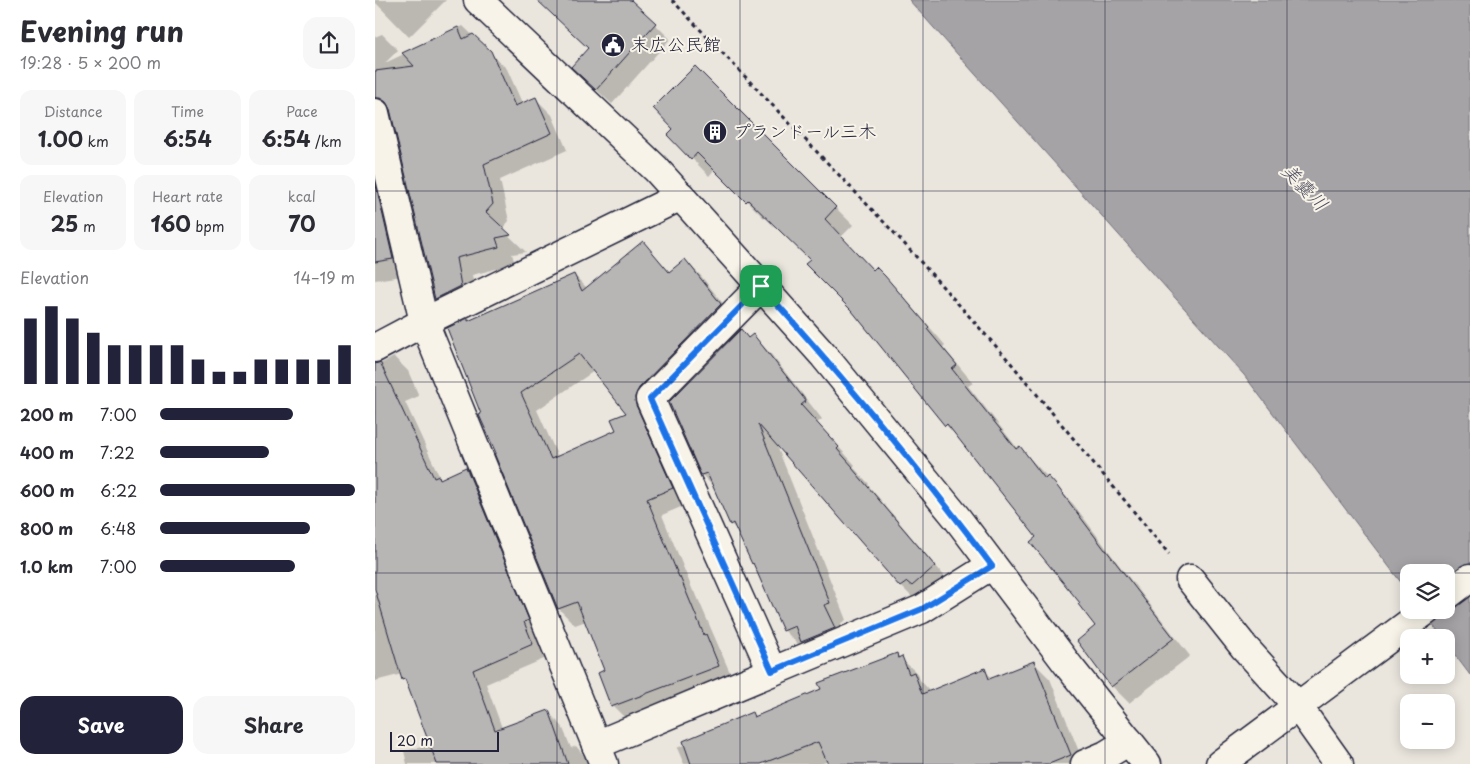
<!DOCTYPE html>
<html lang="en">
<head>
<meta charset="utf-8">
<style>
  body { margin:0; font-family:"Playpen Sans","Klee One",sans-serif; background:#f7f7f7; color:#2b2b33; height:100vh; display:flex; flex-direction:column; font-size:19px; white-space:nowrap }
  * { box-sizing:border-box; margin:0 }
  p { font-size:16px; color:#7c7c81 }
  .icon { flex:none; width:28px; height:28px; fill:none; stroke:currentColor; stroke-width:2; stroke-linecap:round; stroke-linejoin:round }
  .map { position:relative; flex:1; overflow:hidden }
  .sheet { display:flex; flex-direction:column; background:#fff; width:375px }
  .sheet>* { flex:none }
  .controls { position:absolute; left:1025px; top:564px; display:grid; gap:10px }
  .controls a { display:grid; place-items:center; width:55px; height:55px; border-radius:10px; background:#fff; box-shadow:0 2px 12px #0003; font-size:25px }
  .scale { position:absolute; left:15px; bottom:12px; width:109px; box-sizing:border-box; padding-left:5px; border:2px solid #22223b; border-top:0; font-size:14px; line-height:18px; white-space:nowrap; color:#22223b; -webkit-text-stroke:4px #f7f3e8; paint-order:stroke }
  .pin { position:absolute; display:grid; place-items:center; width:42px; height:42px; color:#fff; margin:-21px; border-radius:10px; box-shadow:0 2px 8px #0006 }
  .round { display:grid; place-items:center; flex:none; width:52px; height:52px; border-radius:15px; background:#f7f7f7 }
  .head { display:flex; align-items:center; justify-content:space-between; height:85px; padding:0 20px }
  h1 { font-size:28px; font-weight:700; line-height:38px }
  .metrics { display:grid; grid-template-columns:repeat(3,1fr); gap:8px; height:85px; padding:5px 20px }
  .metrics div { display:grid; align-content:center; border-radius:12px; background:#f7f7f7; text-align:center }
  .metrics b { font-size:21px; font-weight:700 }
  .metrics small { font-size:14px; font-weight:400 }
  .metrics p { font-size:14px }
  .chart { height:140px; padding:10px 20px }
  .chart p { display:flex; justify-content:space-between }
  .chart svg { width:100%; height:90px; margin-top:5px; stroke:#22223b; stroke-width:6 }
  .primary-button { display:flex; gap:10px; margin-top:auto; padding:10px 20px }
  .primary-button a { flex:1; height:58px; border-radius:15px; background:#22223b; color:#fff; font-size:20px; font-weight:700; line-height:58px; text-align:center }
  .primary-button a+a { background:#f7f7f7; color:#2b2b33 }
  ul { padding:0 20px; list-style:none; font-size:16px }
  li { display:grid; grid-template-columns:80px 60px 1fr; align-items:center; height:38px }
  li i { height:12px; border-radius:6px; background:#22223b }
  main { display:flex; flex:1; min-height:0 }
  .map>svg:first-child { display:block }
</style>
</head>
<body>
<main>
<section class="sheet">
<div class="head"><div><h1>Evening run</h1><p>19:28 · 5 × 200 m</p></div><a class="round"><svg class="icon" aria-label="share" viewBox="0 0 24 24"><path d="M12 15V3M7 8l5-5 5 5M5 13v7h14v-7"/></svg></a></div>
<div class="metrics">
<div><p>Distance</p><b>1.00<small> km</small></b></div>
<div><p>Time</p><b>6:54</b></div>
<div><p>Pace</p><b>6:54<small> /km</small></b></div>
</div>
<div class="metrics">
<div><p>Elevation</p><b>25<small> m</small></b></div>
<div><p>Heart rate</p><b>160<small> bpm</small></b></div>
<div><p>kcal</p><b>70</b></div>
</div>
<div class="chart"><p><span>Elevation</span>14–19 m</p>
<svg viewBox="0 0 160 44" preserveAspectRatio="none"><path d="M5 44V12M15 44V6M25 44V12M35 44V19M45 44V25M55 44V25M65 44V25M75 44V25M85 44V32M95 44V38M105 44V38M115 44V32M125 44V32M135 44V32M145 44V32M155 44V25"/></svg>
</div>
<ul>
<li><b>200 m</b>7:00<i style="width:68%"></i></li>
<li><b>400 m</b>7:22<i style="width:56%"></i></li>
<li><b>600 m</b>6:22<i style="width:100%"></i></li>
<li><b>800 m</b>6:48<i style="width:77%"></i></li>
<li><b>1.0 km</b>7:00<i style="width:69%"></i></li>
</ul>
<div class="primary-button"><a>Save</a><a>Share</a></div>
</section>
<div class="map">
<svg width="1095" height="764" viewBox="0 0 1095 764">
  <rect width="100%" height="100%" fill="#eae6de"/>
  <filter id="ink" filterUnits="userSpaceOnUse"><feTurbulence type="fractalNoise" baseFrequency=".02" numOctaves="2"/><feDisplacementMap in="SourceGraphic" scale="10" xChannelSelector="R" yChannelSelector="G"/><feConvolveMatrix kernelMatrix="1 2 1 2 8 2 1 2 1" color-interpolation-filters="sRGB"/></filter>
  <g filter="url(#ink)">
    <polygon fill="#a6a3a6" stroke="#716f7b" points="534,0 1095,0 1095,675 1071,643 1071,638 1067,637 1046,610 1071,610 1071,572 1034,572 1034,593 869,375"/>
    <g fill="#0003" fill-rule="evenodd">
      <polygon points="0,0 71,0 34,37 0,2"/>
      <polygon points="163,0 240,0 280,24 295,39 237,104 213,82 214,49"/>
      <polygon points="88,26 132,69 148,105 161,99 177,115 192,150 125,180 134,221 127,229 151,252 137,254 140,264 97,275 102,303 78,315 61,299 18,114 14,114 34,275 0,280 0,37 7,34 23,50 10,63"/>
      <polygon points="320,68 478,225 466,237 499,271 501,269 527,295 570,345 568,347 598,383 593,386 643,449 645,448 699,505 741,561 815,656 754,703 737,686 722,627 662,538 588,442 571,425 437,260 390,216 389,218 340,169 334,176 294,135 300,129"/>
      <path d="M268 243 295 272 310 260 326 276 362 321 280 404 313 504 287 515 318 591 321 594 359 682 254 722 238 706 231 671 211 621 200 625 184 609 108 414 92 320 94 321 199 275 212 288ZM219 371 253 413 243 431 183 457 162 410Z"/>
      <polygon points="366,330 374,339 378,336 395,353 447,419 442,423 480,465 478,467 494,484 493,485 576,584 543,603 526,586 400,441 471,620 466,623 476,646 426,647 409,630 381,567 378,564 363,531 356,524 339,487 327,475"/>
      <polygon points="19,357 33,371 44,396 30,402 66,480 91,468 105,482 171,658 111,684 127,728 173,712 187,726 196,748 201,746 216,764 32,764 29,751 56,745 34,684 28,679 27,674 0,681 0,364 7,363"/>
      <polygon points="522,655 543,674 545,680 556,692 609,670 618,679 659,663 675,679 703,749 711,764 454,764 453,761 446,764 309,764 302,748 377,714 381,718"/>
    </g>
    <g fill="#b8b6b5" stroke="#22223b" fill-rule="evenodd">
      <polygon points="162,0 256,0 281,23 221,90 196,67 213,48"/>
      <polygon points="83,27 88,39 98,34 116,51 140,106 161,97 177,133 109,164 118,204 111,212 136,235 121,238 124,247 81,258 86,286 60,299 15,109 11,102 5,98 0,98 0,71 39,66 27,53"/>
      <polygon points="320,66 461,207 450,219 498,270 501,267 510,276 554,327 552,329 582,365 577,369 641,449 645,446 670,479 673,476 682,486 730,550 731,550 799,638 736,687 702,641 720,626 703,604 705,603 655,542 661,537 572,424 570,426 477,311 430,264 435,260 373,200 371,202 322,153 316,160 292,135 298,129 278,108"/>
      <polygon points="0,181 18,259 0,262"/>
      <path d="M268 241 294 272 310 259 346 304 264 388 260 397 261 405 298 488 272 499 304 577H305L329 635 331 634 344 666 236 707 223 673 229 670 202 602 183 609 119 453H121L104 415 106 414 72 328 93 318V321L199 274 207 291ZM204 354 251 413 236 419 241 430 176 459 146 393Z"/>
      <polygon points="366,329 373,338 378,334 431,401 426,405 464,447 462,449 478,467 477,468 560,566 537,586 532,582 525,587 383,424 455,603 449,605 460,628 426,642 420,626 408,631 378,563 377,564 358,523 355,525 332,473 326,475 294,402"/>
      <polygon points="5,362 59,478 64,476 65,479 91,467 154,620 149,622 158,644 98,670 120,730 174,710 193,764 62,764 30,679 27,680 0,589 0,364"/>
      <polygon points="522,653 523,658 527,656 534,674 539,672 547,694 610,668 614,679 659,661 696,755 674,764 453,764 443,742 386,764 316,764 308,741 377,712 379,717 446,689 443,683"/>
    </g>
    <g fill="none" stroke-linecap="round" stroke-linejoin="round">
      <g stroke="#22223b" stroke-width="31">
        <g id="minor">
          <polyline points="103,0 281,169 449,356 582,518 696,669 772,764"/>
          <polyline points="0,113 49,322 229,764"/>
          <polyline points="386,286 275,399 397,671"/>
          <polyline points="0,348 49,322 306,196"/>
          <polyline points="815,579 869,647 922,705 964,764"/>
          <polyline points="221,745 547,609 617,565"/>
          <polyline points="710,764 731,755 754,741"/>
        </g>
      </g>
      <g stroke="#22223b" stroke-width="31">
        <g id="tertiary">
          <polyline points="1071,596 1095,578"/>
          <polyline points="845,764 1052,610"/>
        </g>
      </g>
      <polyline stroke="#22223b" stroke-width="3" stroke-dasharray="4 4" stroke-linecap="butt" points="297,0 526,240 635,362 794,554"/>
      <use href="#minor" stroke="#f7f3e8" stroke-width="28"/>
      <use href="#tertiary" stroke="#f7f3e8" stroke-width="28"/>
    </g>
  </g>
  <g fill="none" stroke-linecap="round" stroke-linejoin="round" filter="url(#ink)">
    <g stroke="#fff" stroke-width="10">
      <path id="route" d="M386 286C467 376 545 469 617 566L547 609 397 671 275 399Z"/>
    </g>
    <use href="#route" stroke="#1a73e8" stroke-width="6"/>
  </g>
  <path fill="none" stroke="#22223b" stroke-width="1" stroke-opacity="0.55" d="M182 0V764M365 0V764M548 0V764M730 0V764M912 0V764M0 191H1095M0 382H1095M0 573H1034M1071 573H1095"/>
  <defs>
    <g id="civic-disc" transform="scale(1.25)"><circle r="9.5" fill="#22223b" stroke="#f7f3e8"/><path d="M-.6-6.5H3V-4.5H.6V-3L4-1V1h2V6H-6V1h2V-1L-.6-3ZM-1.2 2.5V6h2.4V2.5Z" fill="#fff"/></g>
    <g id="building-disc" transform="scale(1.25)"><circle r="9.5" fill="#22223b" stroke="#f7f3e8"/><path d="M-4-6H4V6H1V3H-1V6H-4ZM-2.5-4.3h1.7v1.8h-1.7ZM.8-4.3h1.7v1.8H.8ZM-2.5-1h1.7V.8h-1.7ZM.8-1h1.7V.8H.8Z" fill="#fff"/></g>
  </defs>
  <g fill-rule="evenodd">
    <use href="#civic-disc" x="238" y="45"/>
    <use href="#building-disc" x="340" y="132"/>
  </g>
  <g text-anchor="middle" stroke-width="4" stroke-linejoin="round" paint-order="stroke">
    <g font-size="18" fill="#22223b" stroke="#f7f3e8" text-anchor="start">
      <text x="256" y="51">末広公民館</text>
      <text x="358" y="138">プランドール三木</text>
    </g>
    <g font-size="19" font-style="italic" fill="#504f60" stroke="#f7f3e8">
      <text transform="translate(930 187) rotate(46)" y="7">美嚢川</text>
    </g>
  </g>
</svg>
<div class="controls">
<a><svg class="icon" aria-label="layers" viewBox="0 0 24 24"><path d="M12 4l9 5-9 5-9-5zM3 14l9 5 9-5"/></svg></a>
<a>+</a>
<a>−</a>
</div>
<div class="scale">20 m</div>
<div class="pin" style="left:386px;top:286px;background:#1e9e55"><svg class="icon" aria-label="arrive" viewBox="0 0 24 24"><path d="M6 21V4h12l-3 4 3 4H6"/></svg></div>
</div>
</main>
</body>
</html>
